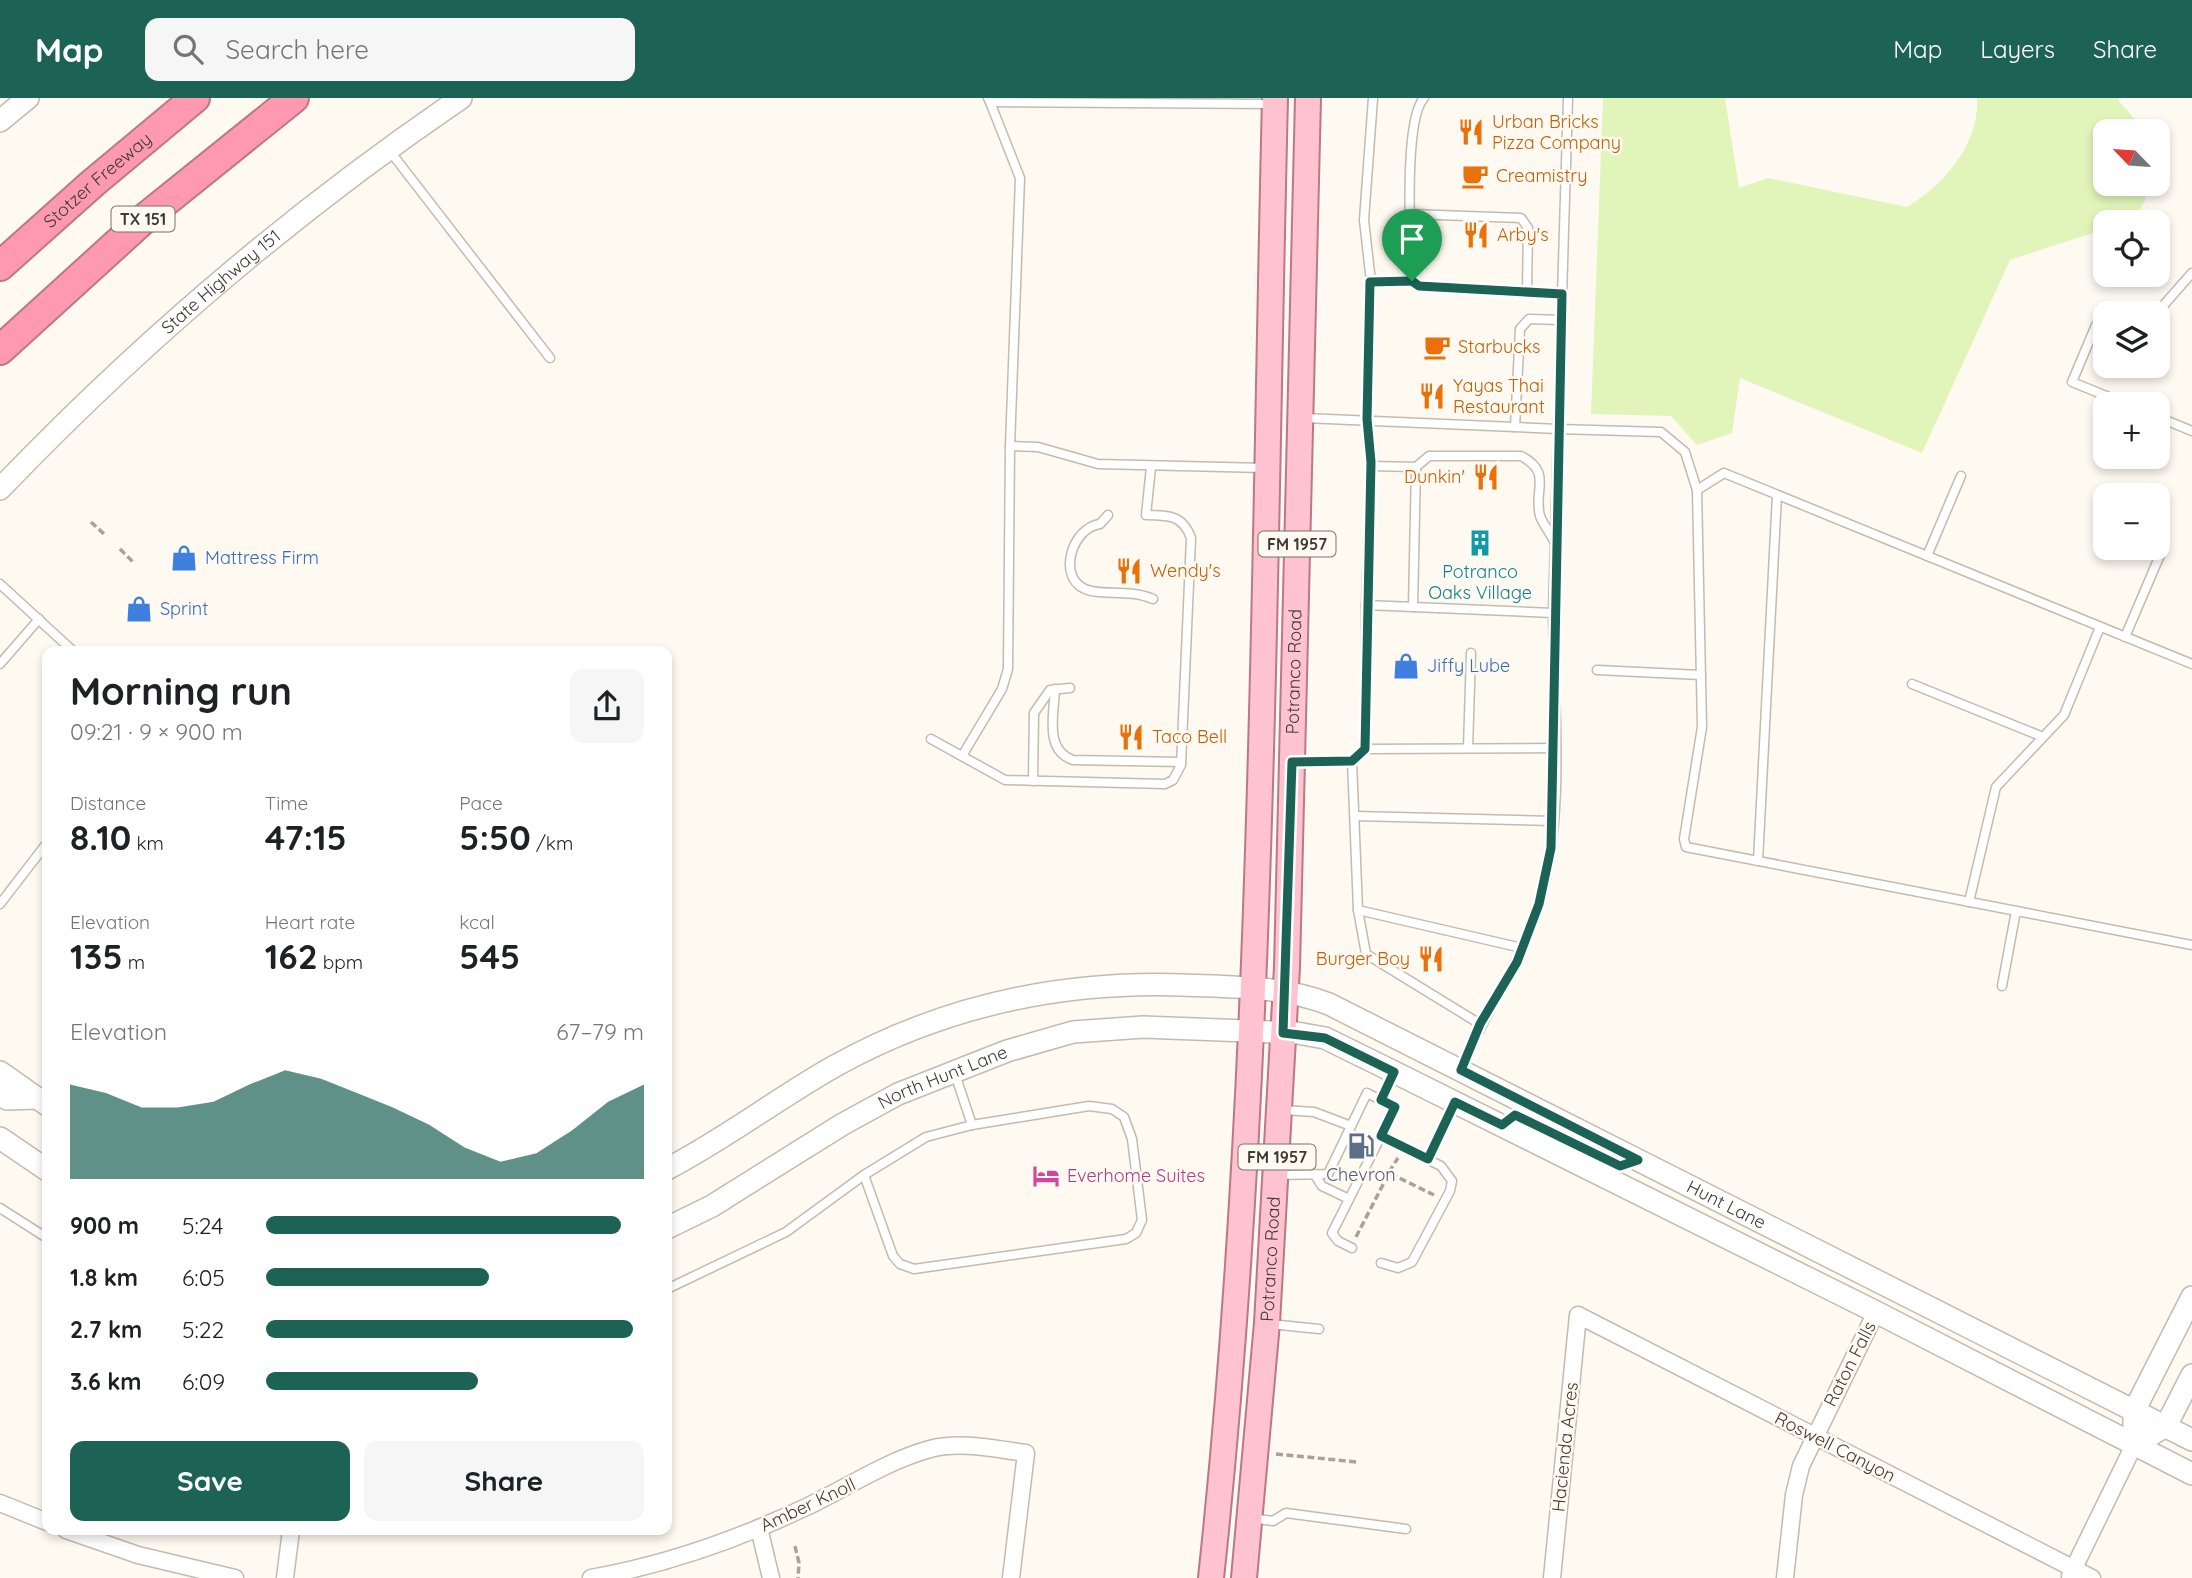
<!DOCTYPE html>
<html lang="en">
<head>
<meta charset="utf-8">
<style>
  body { margin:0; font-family:Quicksand,sans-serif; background:#f6f6f6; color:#202124; height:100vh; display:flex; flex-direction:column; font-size:26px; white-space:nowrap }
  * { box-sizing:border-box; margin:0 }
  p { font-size:23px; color:#757577 }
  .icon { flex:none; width:38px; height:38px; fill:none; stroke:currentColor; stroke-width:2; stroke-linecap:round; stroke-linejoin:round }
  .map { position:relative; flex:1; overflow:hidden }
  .details { position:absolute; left:42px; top:548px; width:630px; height:889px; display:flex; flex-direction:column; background:#fff; border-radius:14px; box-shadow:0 4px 10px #0003 }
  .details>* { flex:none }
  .needle { width:46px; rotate:295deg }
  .tools { position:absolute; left:2093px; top:21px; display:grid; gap:14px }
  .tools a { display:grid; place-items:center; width:77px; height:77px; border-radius:14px; background:#fff; box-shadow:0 4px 10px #0003; font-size:35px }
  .pin { position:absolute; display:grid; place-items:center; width:60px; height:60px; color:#fff; margin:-72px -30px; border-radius:50% 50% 50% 0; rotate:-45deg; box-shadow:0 0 7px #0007 }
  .pin .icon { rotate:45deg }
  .round { display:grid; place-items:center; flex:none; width:74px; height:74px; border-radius:14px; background:#f6f6f6 }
  .overview { display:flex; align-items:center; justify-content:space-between; height:119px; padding:0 28px }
  h1 { font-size:38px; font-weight:700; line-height:52px }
  .stats { display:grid; grid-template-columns:repeat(3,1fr); gap:10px; height:119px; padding:7px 28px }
  .stats div { display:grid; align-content:center }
  .stats b { font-size:35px; font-weight:700 }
  .stats small { font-size:19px; font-weight:400 }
  .stats p { font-size:19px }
  .chart { height:196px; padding:14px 28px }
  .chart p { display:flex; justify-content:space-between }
  .chart svg { width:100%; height:126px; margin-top:7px; fill:#1c6356; opacity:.7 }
  .action { display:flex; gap:14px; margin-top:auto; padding:14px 28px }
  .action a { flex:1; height:80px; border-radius:14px; background:#1c6356; color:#fff; font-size:28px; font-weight:700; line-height:80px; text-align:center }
  .action a+a { background:#f6f6f6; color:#202124 }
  ul { padding:0 28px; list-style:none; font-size:23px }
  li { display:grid; grid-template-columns:112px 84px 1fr; align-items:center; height:52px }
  li i { height:18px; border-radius:9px; background:#1c6356 }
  header { display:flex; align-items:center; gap:42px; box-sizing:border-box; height:98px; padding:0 35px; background:#1c6356; color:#fff }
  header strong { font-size:33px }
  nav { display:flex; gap:38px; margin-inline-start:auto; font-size:24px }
  .search { width:490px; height:63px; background:#f6f6f6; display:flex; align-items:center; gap:18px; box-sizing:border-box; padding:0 24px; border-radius:14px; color:#757577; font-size:26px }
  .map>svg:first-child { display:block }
</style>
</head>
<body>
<header>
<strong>Map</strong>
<div class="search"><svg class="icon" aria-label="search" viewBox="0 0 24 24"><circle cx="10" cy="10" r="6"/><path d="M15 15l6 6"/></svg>Search here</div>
<nav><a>Map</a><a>Layers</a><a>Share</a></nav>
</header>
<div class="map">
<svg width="2192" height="1480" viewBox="0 0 2192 1480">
  <rect width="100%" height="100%" fill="#fef9f1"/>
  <path fill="#e1f5bb" d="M1603 0H1725L1739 90 1768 80 1907 109C1944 87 1980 45 1977 0H2120L2118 2 2145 33H2105V86H2146L2145 103 2132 122 2105 124V131L2010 162 1922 355 1740 280 1732 335 1697 347 1671 318 1591 316Z"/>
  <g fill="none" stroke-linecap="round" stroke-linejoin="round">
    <g stroke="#c4bbaf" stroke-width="11">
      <g id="lane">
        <polyline points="988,0 990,4 1273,6"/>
        <path d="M1424 0C1403 22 1411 148 1411 183L1371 184 1367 321 1371 364 1366 507 1553 515C1554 604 1566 723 1539 807 1520 865 1485 915 1461 971"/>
        <polyline points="389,52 550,260"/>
        <polyline points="1411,116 1521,120 1528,130 1527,194 1562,196"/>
        <polyline points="1411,183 1419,188 1527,194"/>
        <polyline points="1371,184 1364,122 1373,0"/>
        <polyline points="2138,215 2162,209 2192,175"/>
        <polyline points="2105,224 2096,227 2072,284 2126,306"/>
        <polyline points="2158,319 2192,333"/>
        <polyline points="1304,320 1558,331 1568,0"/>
        <polyline points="1515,329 1520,231 1529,221 1561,222"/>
        <polyline points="1010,348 1038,349 1098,366 1264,370"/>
        <polyline points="1371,368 1416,369 1413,509"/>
        <path d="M1416 369 1429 358H1521C1553 375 1533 391 1540 418 1543 426 1550 435 1554 443"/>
        <path d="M1108 417 1100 426C1072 430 1058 477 1083 490 1099 499 1128 490 1153 501"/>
        <polyline points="1927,458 1961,378"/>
        <polyline points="0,486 73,553"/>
        <polyline points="1553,515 1558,331 1661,334 1685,354 1697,392"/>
        <polyline points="2125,539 2160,457"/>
        <polyline points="0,566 39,521"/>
        <polyline points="2192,566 1724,375 1697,392 1702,629 1684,741 1686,749 2192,847"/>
        <polyline points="1597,572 1701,577"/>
        <polyline points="1912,586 2043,639"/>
        <path d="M1055 591C1054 616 1044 652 1073 662L1181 664"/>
        <path d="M931 641 1005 682 1165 686 1173 682 1181 667 1191 440C1183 417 1168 417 1146 417L1151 369"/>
        <polyline points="1468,650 1471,555"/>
        <polyline points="1365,651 1366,507"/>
        <polyline points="962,658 1002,591 1008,571 1010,348 1020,80 990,4"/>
        <polyline points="1352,663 1358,812 1366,856 1480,926"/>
        <polyline points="1295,664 1352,663 1365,651 1555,650"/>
        <polyline points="1033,683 1034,615 1050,592 1070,590"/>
        <polyline points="1355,718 1552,723"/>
        <polyline points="1758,763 1777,397"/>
        <polyline points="1969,804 1996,689 2064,617 2100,529"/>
        <polyline points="0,806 47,745"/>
        <polyline points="1358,812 1522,850"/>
        <polyline points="2002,888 2016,813"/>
        <polyline points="954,973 972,1027"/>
        <polyline points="1283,1012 1314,1014 1351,1028"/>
        <polyline points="1381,1038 1395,1009 1381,1002 1394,975"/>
        <polyline points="1428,1061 1454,1007"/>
        <polyline points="1278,1077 1328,1076 1367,995 1381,1002"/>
        <polyline points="1315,1077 1322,1088 1349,1101"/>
        <polyline points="0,1110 47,1140"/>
        <polyline points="1352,1150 1338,1143 1332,1135 1381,1038 1441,1068 1452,1083 1450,1093 1412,1164 1398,1170 1381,1165"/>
        <polyline points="667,1191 786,1134 864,1077 926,1039 972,1027 1089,1008 1112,1011 1124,1019 1132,1041 1142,1122 1136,1135 1126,1141 914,1171 900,1166 893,1158 864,1077"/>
        <polyline points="1270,1226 1319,1231"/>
        <polyline points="1251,1420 1273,1423 1286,1415 1406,1431"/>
      </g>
    </g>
    <g stroke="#c4bbaf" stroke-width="19">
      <g id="street">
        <polyline points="0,1405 47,1424"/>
        <polyline points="759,1430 771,1480"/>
        <polyline points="66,1432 138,1457 235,1480"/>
        <polyline points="2070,1478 2134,1347"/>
        <polyline points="285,1480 291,1432"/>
        <path d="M591 1480C664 1467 736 1442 804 1410 845 1391 886 1363 930 1351 960 1343 995 1351 1026 1355L1011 1480"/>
        <polyline points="1552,1480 1578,1217 2092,1480"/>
        <polyline points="1785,1480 1794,1397 1801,1368 1876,1214"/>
      </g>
    </g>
    <g stroke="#c4bbaf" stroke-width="24">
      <g id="secondary">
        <polyline points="0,23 28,0"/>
        <path id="s1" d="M0 391C139 246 295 113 461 0"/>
        <polyline points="0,974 47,1007"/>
        <polyline points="0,996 7,1001 36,1000"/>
        <polyline points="0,1040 47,1072"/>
        <path id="s2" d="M667 1071C725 1041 778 1000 835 968 943 908 1060 883 1183 887 1233 889 1283 888 1329 906L2192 1342"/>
        <path id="s3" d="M667 1130 712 1108 843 1026 898 996 1007 953 1073 934 1143 929 1297 935 1325 940 1394 974 1876 1214 2192 1376"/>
        <polyline points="2134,1347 2134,1313 2192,1199"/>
        <polyline points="2134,1347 2166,1328 2192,1277"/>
      </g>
    </g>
    <g stroke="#bb7886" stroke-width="28">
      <g id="primary">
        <path d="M1211 1480C1264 989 1263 494 1275 0"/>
        <path id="s4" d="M1244 1480 1267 1225 1287 869 1308 0"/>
      </g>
    </g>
    <g stroke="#bb7886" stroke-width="32">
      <g id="highway">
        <path id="s5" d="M0 168 93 85 195 0"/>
        <polyline points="0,252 145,120 294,0"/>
      </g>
    </g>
    <g stroke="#a7a39c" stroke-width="3.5" stroke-dasharray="7 3.5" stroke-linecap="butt">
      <polyline points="91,424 104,436"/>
      <polyline points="120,451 133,464"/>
      <polyline points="1389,1074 1398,1060"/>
      <polyline points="1356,1139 1389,1075 1434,1097"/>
      <polyline points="1276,1356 1357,1364"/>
      <polyline points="795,1448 799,1465 798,1480"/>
    </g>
    <use href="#lane" stroke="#fff" stroke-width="8"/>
    <use href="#street" stroke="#fff" stroke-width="16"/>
    <use href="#secondary" stroke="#fff" stroke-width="21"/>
    <use href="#primary" stroke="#ffc2d0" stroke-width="24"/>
    <use href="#highway" stroke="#ff99b1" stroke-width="28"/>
  </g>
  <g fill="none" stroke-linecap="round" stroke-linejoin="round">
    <g stroke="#fff" stroke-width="14">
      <polygon id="route" points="1412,183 1419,188 1562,196 1551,750 1539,806 1517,864 1480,926 1461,972 1638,1062 1620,1068 1515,1017 1502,1027 1455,1004 1428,1061 1381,1038 1395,1009 1381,1002 1394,974 1325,940 1283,935 1292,664 1352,663 1365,651 1371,364 1367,321 1370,184"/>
    </g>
    <use href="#route" stroke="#1c6356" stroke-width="9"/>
  </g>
  <defs>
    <g id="restaurant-bare" transform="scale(2.1)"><path d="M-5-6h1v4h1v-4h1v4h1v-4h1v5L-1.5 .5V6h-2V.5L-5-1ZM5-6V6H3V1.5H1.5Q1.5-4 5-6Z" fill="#e8710a" stroke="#fef9f1" stroke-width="2.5" paint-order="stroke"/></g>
    <g id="cafe-bare" transform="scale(2.1)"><path d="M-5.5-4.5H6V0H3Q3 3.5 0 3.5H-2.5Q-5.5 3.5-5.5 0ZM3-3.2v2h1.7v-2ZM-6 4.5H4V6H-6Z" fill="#e8710a" stroke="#fef9f1" stroke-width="2.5" paint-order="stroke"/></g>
    <g id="building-bare" transform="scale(2.1)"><path d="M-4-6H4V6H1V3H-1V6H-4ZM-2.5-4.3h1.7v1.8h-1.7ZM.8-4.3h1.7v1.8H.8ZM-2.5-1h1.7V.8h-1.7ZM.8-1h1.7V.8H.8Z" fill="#0f9aa8" stroke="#fef9f1" stroke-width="2.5" paint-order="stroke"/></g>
    <g id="shop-bare" transform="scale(2.1)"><path d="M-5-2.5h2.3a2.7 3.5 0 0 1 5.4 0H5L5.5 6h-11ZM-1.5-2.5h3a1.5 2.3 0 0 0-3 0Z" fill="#3f7fe0" stroke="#fef9f1" stroke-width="2.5" paint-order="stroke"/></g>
    <g id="fuel-bare" transform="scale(2.1)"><path d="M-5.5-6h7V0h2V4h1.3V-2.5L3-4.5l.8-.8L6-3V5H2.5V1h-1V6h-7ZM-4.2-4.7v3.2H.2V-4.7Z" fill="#5c6f8a" stroke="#fef9f1" stroke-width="2.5" paint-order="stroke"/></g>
    <g id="hotel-bare" transform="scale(2.1)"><path d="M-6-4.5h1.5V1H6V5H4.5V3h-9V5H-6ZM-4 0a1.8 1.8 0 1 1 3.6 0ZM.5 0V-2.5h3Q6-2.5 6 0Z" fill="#d1479c" stroke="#fef9f1" stroke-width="2.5" paint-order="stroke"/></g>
  </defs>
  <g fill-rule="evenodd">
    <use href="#restaurant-bare" x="1471" y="34"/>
    <use href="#cafe-bare" x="1475" y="78"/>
    <use href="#restaurant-bare" x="1476" y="137"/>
    <use href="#cafe-bare" x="1437" y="249"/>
    <use href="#restaurant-bare" x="1432" y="298"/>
    <use href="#restaurant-bare" x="1486" y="379"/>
    <use href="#building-bare" x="1480" y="445"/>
    <use href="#shop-bare" x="184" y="460"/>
    <use href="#restaurant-bare" x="1129" y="473"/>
    <use href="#shop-bare" x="139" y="511"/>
    <use href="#shop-bare" x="1406" y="568"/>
    <use href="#restaurant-bare" x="1131" y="639"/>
    <use href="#restaurant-bare" x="1431" y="861"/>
    <use href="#fuel-bare" x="1361" y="1048"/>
    <use href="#hotel-bare" x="1046" y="1078"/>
  </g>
  <g text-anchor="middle" stroke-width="5" stroke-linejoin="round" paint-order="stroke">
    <g fill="#fef9f1" stroke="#77736d" stroke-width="2">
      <rect x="111.5" y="108.5" width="63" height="25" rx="5"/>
      <rect x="1258.5" y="433.5" width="77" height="25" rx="5"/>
      <rect x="1238.5" y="1046.5" width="77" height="25" rx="5"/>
    </g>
    <g font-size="16" font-weight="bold" fill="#3d3a35">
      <text x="143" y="127">TX 151</text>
      <text x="1297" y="452">FM 1957</text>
      <text x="1277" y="1065">FM 1957</text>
    </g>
    <g font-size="18" fill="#c56008" stroke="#fef9f1" text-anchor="start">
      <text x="1492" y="30">Urban Bricks<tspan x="1492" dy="21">Pizza Company</tspan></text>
      <text x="1496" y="84">Creamistry</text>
      <text x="1497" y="143">Arby's</text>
      <text x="1458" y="255">Starbucks</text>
      <text x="1453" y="294">Yayas Thai<tspan x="1453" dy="21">Restaurant</tspan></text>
      <text x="1465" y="385" text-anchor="end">Dunkin'</text>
      <text x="1150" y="479">Wendy's</text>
      <text x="1152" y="645">Taco Bell</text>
      <text x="1410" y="867" text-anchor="end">Burger Boy</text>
    </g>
    <g font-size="18" fill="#3d3a35" stroke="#fef9f1">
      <text dy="6" stroke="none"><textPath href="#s5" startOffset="130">Stotzer Freeway</textPath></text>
      <text dy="6" stroke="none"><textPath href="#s1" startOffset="303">State Highway 151</textPath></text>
      <text dy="6" stroke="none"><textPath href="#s4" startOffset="908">Potranco Road</textPath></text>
      <text dy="6" stroke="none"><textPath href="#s3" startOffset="315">North Hunt Lane</textPath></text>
      <text dy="6" stroke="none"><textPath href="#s2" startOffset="1152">Hunt Lane</textPath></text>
      <text dy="6" stroke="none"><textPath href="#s4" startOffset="320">Potranco Road</textPath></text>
      <text transform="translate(1850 1266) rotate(-63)" y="6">Raton Falls</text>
      <text transform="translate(1565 1349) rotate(-84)" y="6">Hacienda Acres</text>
      <text transform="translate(1835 1349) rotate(27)" y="6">Roswell Canyon</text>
      <text transform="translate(808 1407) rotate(-25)" y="6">Amber Knoll</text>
    </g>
    <g font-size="18" fill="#366cbe" stroke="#fef9f1" text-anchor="start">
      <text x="205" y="466">Mattress Firm</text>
      <text x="160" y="517">Sprint</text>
      <text x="1427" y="574">Jiffy Lube</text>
    </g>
    <g font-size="18" fill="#0d838f" stroke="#fef9f1">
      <text x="1480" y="480">Potranco<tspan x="1480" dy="21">Oaks Village</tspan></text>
    </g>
    <g font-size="18" fill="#4e5e75" stroke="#fef9f1">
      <text x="1361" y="1083">Chevron</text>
    </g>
    <g font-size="18" fill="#b23c85" stroke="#fef9f1" text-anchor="start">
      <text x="1067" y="1084">Everhome Suites</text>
    </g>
  </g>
</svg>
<div class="tools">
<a><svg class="needle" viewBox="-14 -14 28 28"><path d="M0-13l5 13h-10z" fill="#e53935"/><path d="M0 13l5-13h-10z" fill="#757577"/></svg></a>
<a><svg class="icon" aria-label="locate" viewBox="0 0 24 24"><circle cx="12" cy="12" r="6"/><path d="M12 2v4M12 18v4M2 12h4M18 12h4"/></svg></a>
<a><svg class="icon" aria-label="layers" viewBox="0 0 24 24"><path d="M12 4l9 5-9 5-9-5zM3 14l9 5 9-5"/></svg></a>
<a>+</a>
<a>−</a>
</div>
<div class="pin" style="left:1412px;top:183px;background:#1e9e55"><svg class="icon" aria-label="arrive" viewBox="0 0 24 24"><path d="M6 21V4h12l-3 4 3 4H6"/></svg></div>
<section class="details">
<div class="overview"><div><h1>Morning run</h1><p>09:21 · 9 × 900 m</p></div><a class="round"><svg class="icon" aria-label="share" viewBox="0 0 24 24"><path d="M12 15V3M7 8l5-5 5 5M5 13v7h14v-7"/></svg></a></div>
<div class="stats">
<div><p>Distance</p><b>8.10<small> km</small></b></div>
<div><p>Time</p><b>47:15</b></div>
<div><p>Pace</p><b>5:50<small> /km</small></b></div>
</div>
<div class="stats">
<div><p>Elevation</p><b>135<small> m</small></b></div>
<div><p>Heart rate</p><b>162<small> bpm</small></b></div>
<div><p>kcal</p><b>545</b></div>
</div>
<div class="chart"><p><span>Elevation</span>67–79 m</p>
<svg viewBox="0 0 160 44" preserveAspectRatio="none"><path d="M0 44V11L10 14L20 19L30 19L40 17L50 11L60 6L70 9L80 14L90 19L100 25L110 33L120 38L130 35L140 27L150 17L160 11V44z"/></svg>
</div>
<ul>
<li><b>900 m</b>5:24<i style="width:94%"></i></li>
<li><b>1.8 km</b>6:05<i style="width:59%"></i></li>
<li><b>2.7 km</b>5:22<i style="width:97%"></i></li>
<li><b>3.6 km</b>6:09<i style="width:56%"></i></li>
</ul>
<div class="action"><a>Save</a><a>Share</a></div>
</section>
</div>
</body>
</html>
